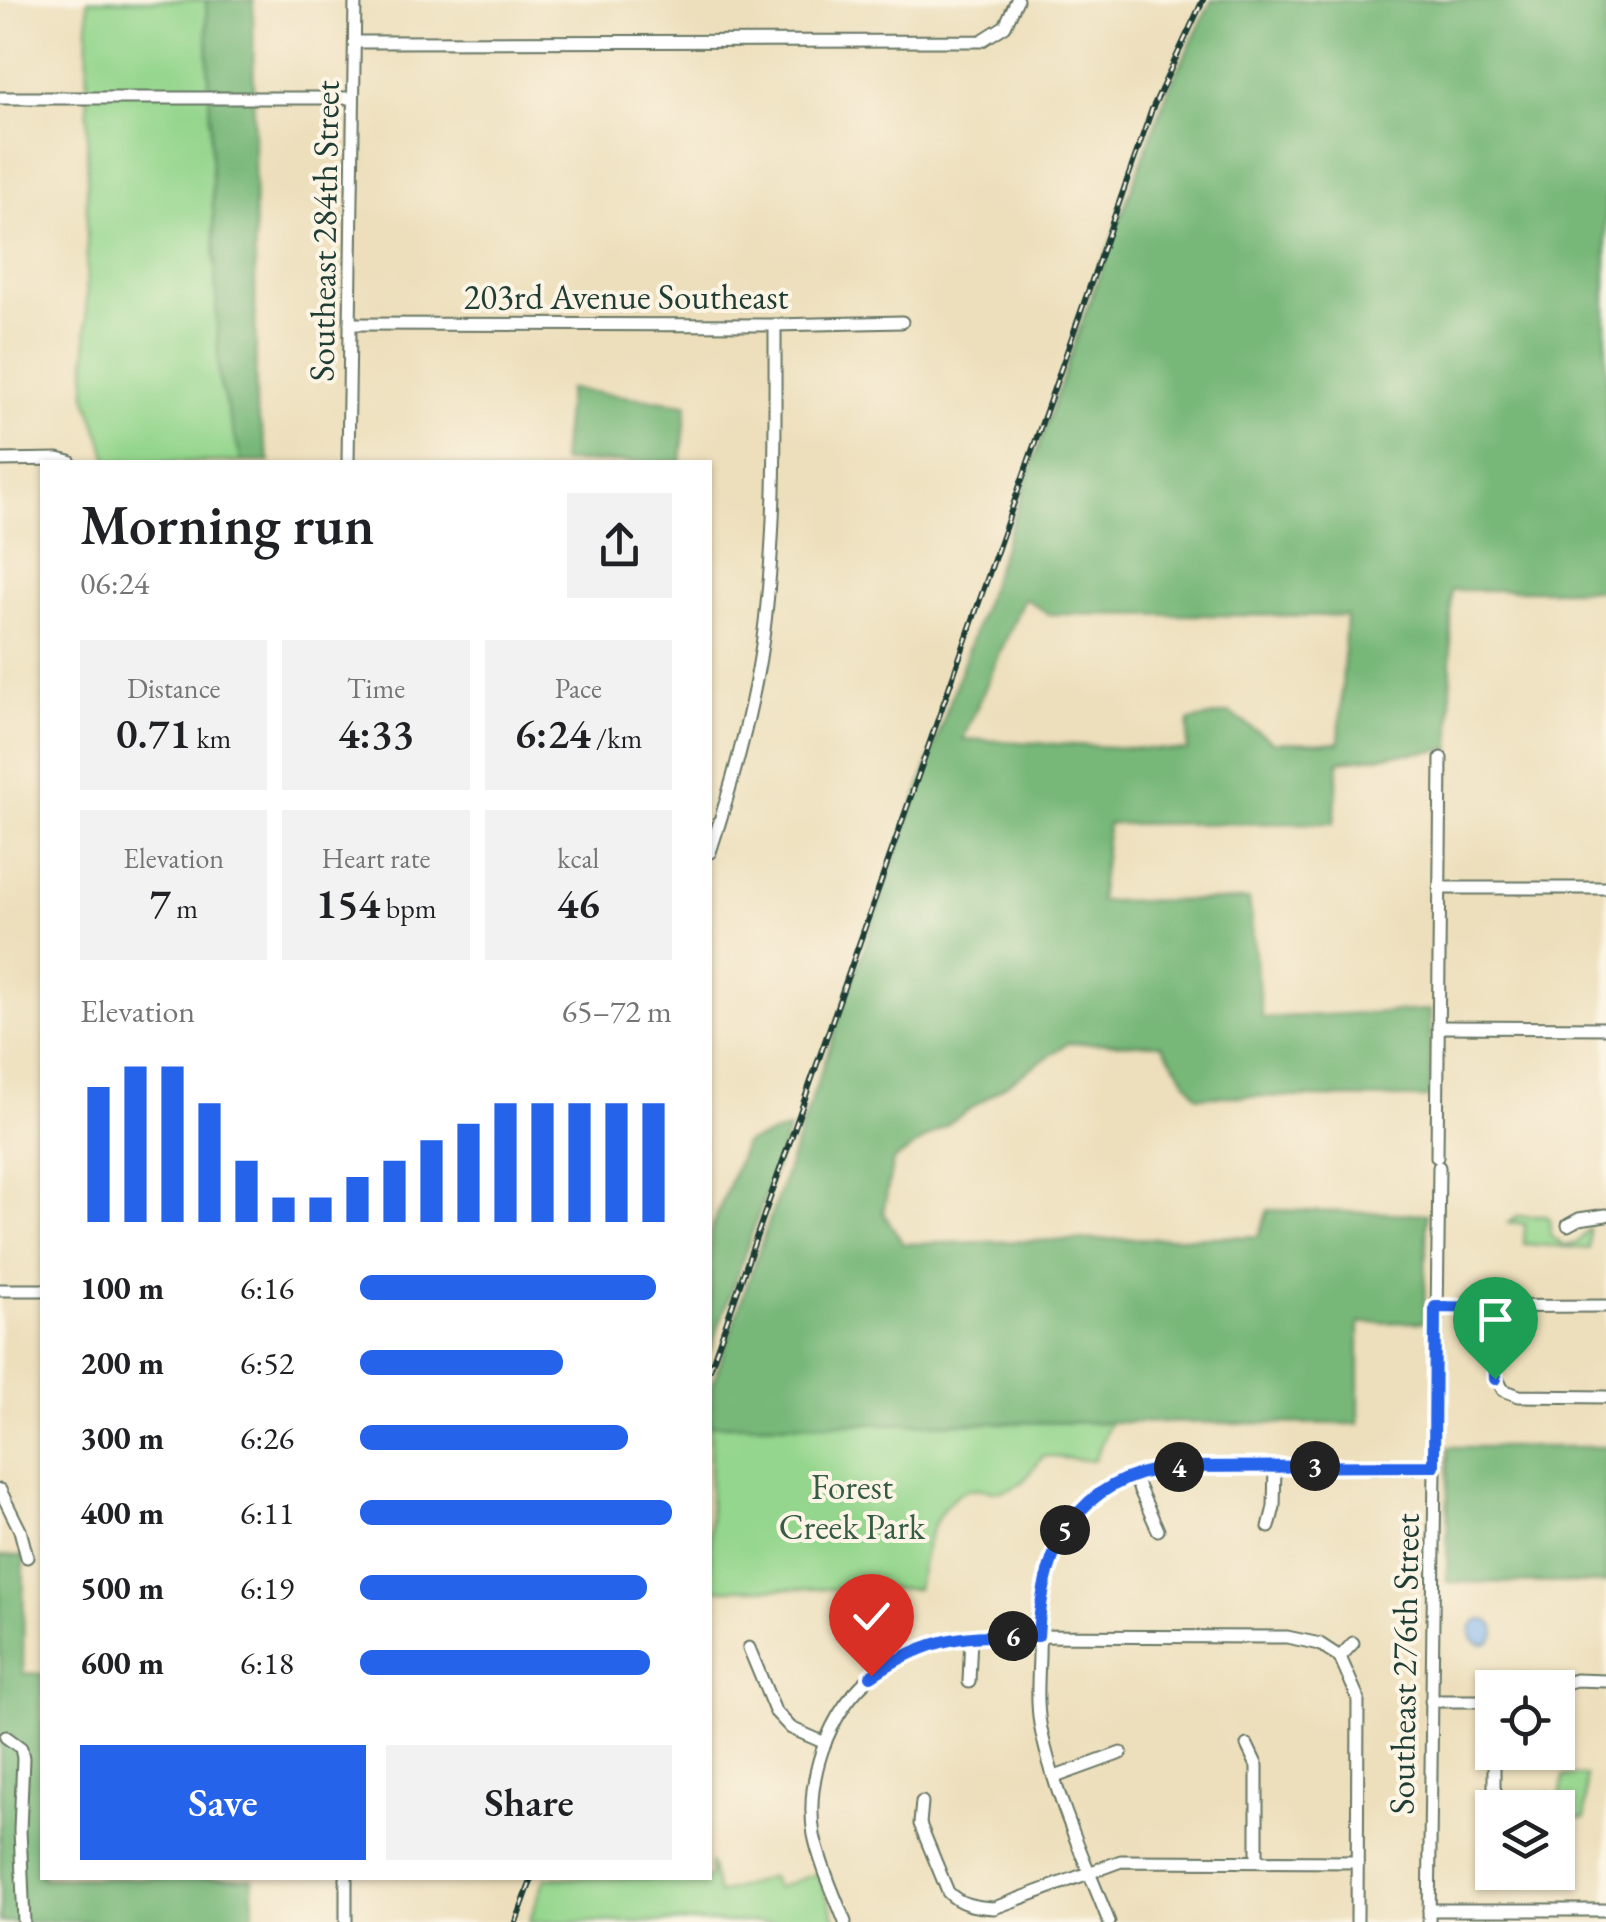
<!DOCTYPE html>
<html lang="en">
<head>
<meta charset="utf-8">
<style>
  body { margin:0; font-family:"EB Garamond",serif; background:#f2f2f2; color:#202124; height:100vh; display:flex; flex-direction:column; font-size:38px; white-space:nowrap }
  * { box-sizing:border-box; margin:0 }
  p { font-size:32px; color:#757577 }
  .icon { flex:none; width:55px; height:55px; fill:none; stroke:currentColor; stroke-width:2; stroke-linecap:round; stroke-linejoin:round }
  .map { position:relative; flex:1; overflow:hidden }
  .panel { position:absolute; left:40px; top:460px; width:672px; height:1420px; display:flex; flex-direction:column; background:#fff; border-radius:0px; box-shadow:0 2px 8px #0004 }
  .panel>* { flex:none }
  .fabs { position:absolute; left:1475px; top:1670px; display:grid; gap:20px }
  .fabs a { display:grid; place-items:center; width:100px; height:100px; border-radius:0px; background:#fff; box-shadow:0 2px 8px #0004; font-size:50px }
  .pin { position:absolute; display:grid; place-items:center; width:85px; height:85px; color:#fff; margin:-102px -42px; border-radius:50% 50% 50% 0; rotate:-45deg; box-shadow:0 0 10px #0007 }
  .pin .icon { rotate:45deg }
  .km { position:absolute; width:50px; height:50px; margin:-25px; border-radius:50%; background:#222; color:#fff; font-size:28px; line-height:50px; text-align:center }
  .round { display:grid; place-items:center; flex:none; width:105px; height:105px; border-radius:0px; background:#f2f2f2 }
  .headline { display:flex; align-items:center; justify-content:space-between; height:170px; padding:0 40px }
  h1 { font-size:55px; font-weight:600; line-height:75px }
  .metrics { display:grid; grid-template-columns:repeat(3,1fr); gap:15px; height:170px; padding:10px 40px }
  .metrics div { display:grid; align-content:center; border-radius:0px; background:#f2f2f2; text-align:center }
  .metrics b { font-size:42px; font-weight:600 }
  .metrics small { font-size:28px; font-weight:400 }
  .metrics p { font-size:28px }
  .chart { height:280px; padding:20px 40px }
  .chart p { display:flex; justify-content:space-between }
  .chart svg { width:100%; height:180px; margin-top:10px; stroke:#2563eb; stroke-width:6 }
  .action { display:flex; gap:20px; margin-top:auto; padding:20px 40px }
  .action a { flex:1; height:115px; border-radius:0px; background:#2563eb; color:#fff; font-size:40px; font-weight:600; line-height:115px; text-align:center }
  .action a+a { background:#f2f2f2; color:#202124 }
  ul { padding:0 40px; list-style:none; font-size:32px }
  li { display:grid; grid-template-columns:160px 120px 1fr; align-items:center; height:75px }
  li i { height:25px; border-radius:12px; background:#2563eb }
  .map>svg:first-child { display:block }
</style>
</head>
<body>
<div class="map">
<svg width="1606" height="1922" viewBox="0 0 1606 1922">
  <rect width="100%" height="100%" fill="#fcf5e5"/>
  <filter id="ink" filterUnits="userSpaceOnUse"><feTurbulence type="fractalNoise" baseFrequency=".01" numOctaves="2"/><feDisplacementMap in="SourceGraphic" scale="20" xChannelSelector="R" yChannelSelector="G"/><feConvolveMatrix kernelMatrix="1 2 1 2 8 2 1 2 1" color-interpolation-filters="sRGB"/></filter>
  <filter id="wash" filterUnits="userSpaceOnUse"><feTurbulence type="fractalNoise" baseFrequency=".0048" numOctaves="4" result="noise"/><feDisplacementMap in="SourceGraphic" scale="40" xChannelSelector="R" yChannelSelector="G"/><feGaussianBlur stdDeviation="2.25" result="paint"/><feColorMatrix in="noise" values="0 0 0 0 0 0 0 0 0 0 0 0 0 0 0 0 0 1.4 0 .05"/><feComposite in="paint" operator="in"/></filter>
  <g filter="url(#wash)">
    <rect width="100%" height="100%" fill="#eddfbc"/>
    <g fill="#94d68d" stroke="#5a8a60" stroke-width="2.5">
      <polygon points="88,0 206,0 219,380 242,462 109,462 86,395"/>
      <polygon points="1518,1216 1546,1216 1549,1219 1551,1236 1565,1246 1577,1243 1589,1228 1589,1249 1524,1244 1525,1224 1509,1223"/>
      <path d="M1110 1422 1094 1461 1043 1456C1030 1474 1019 1493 995 1491 987 1490 978 1487 971 1489 932 1498 923 1558 917 1589H710V1425Z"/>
      <polygon points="1564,1776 1586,1776 1585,1818 1566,1819 1558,1809"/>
      <polygon points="710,1862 718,1894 771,1877 776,1888 818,1873 837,1922 529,1922 545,1878 710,1878"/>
    </g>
    <g fill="#77b778" stroke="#4b7a56" stroke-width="2.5" fill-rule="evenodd">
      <polygon points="206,0 253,0 256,409 270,462 242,462 219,380"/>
      <path d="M1212 0H1606V590H1451V749L1339 761 1334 823 1108 824 1099 901 1249 900 1262 1018 1430 1010 1431 1098 1197 1096 1161 1044 1068 1043 893 1161 883 1212 903 1244 1258 1236 1268 1210 1427 1214 1424 1322 1359 1323V1424L1110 1422 710 1425 711 1388 1083 319 1167 92ZM1024 598 1049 614 1346 616 1339 743 1273 742 1230 713 1189 721 1187 751 963 739Z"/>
      <polygon points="568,389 687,404 681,462 561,462"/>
      <polygon points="789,1129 710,1351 710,1233 745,1143"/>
      <polygon points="1448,1447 1606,1447 1606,1583 1447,1582"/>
      <polygon points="0,1556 24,1556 23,1673 42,1674 42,1878 253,1878 253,1922 0,1922"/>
    </g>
    <circle fill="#82b8f1" stroke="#507a92" stroke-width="2.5" cx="1483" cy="1632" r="12"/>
  </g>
  <g filter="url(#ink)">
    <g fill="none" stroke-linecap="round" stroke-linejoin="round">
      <g stroke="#677664" stroke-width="15">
        <g id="minor">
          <polyline points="356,42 981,41 1005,26 1017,0"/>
          <polyline points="0,98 352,98"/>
          <polyline points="350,324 775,325 902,322"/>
          <polyline points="0,460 58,459 70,462"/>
          <polyline points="348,462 355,0"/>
          <path d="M710 852C733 782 753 711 763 638 777 534 775 429 775 325"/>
          <polyline points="1439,888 1606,888"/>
          <polyline points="1438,1027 1606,1028"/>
          <polyline points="1437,1157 1441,758"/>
          <polyline points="1568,1225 1579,1219 1606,1215"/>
          <polyline points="0,1290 42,1290"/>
          <polyline points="1435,1307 1606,1306"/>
          <polyline points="1494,1308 1494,1373 1503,1390 1519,1396 1606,1397"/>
          <polyline points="1133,1475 1158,1530"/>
          <polyline points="0,1490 20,1530 27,1557"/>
          <polyline points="1269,1527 1274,1507 1275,1466"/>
          <polyline points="749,1648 775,1711 791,1728 825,1743"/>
          <polyline points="1340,1657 1353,1643"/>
          <polyline points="969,1682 971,1636"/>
          <polyline points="1549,1688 1576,1680 1606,1681"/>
          <polyline points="1431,1701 1492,1701"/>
          <polyline points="6,1737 21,1748 23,1758 20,1830 24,1922"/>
          <polyline points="1247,1745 1257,1766 1257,1860"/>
          <polyline points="1494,1752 1494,1788 1499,1800 1519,1806 1543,1797"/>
          <polyline points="1055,1777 1121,1753"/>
          <path d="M922 1802 920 1824 948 1892C960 1905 976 1907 994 1908L1121 1861 1357 1862"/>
          <polyline points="1429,1910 1606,1910"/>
          <polyline points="346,1922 346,1878"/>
          <path d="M845 1922C834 1894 820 1864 814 1835 809 1806 813 1778 822 1751 847 1679 898 1647 971 1636L1287 1637 1320 1644 1340 1657 1358 1698 1357 1922"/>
          <path d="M1109 1922C1085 1861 1056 1798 1042 1734 1036 1709 1038 1683 1039 1657 1039 1561 1064 1482 1172 1467H1433"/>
          <polyline points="1429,1922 1439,1167"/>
        </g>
      </g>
      <use href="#minor" stroke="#fff" stroke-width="11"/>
      <g stroke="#1f3d34" stroke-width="6">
        <g id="rail">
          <polyline points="710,1369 1152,109 1203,0"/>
          <polyline points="516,1922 532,1878"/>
        </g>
      </g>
      <use href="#rail" stroke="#fcf5e5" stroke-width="2.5" stroke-dasharray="8" stroke-linecap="butt"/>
    </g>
  </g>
  <g fill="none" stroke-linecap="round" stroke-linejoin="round" filter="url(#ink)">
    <g stroke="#fff" stroke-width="20">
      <path id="route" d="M871 1676C933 1634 966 1635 1038 1636 1043 1547 1075 1480 1172 1467L1434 1466 1435 1307 1494 1308 1495 1379"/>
    </g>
    <use href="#route" stroke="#2563eb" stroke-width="12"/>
  </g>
  <g text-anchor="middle" stroke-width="8" stroke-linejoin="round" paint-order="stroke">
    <g font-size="35" fill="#1f3d34" stroke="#fcf5e5">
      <text transform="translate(324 231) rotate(-89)" y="12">Southeast 284th Street</text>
      <text x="626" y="309">203rd Avenue Southeast</text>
      <text transform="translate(1404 1664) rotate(-89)" y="12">Southeast 276th Street</text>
    </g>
    <g font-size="35" fill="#365c46" stroke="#fcf5e5">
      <text x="852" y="1499">Forest<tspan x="852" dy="40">Creek Park</tspan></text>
    </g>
  </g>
</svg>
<div class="fabs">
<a><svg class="icon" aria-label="locate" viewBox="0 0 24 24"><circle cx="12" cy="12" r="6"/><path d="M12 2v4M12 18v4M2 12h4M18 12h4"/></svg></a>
<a><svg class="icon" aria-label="layers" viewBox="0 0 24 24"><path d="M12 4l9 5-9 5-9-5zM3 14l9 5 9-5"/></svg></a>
</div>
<div class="pin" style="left:1495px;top:1379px;background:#1e9e55"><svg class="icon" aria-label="arrive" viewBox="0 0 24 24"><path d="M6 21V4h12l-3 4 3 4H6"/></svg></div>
<div class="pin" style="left:871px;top:1676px;background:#d93025"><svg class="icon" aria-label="check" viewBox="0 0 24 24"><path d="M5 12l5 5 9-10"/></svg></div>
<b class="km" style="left:1315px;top:1466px">3</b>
<b class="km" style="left:1179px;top:1467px">4</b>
<b class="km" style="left:1065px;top:1530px">5</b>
<b class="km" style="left:1013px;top:1636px">6</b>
<section class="panel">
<div class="headline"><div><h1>Morning run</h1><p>06:24</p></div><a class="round"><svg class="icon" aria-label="share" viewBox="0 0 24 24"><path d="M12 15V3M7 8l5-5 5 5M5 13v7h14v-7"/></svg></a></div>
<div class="metrics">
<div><p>Distance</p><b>0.71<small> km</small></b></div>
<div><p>Time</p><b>4:33</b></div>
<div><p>Pace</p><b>6:24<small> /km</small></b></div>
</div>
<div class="metrics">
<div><p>Elevation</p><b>7<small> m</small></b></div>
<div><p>Heart rate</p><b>154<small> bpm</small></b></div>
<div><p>kcal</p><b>46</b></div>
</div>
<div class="chart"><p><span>Elevation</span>65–72 m</p>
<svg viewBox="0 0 160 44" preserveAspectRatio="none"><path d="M5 44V11M15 44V6M25 44V6M35 44V15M45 44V29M55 44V38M65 44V38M75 44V33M85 44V29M95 44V24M105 44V20M115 44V15M125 44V15M135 44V15M145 44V15M155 44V15"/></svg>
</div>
<ul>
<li><b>100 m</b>6:16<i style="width:95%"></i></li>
<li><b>200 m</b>6:52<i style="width:65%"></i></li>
<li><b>300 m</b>6:26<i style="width:86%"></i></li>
<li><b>400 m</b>6:11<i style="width:100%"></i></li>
<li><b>500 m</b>6:19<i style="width:92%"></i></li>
<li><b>600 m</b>6:18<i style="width:93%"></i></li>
</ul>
<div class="action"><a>Save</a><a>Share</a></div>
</section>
</div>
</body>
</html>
